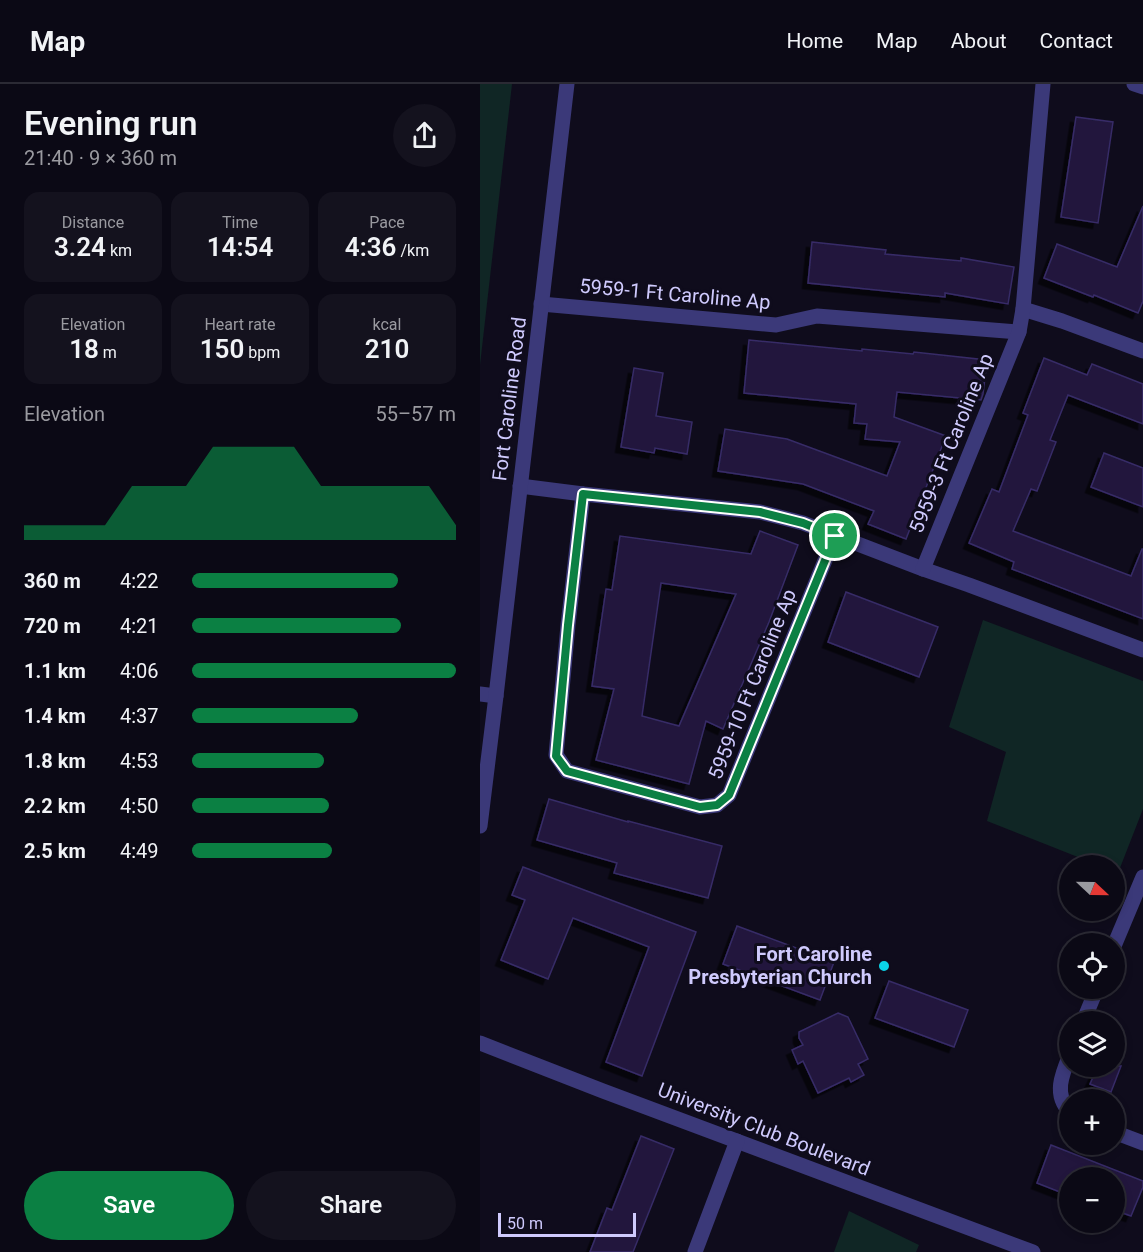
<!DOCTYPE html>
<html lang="en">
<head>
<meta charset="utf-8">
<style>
  body { margin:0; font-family:Roboto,sans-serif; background:#14121e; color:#f1f3f6; height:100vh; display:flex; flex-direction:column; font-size:22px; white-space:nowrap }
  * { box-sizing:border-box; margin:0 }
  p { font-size:20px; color:#9a9aa0 }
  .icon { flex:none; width:33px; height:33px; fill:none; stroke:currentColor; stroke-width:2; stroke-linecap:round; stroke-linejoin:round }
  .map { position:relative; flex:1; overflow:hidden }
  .side { display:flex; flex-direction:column; background:#0b0915; width:480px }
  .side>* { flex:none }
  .needle { width:39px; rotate:112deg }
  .fabs { position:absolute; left:579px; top:771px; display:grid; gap:12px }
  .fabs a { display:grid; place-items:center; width:66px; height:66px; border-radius:50%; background:#0b0915; box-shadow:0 3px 9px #0003,0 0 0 2px #2b2a34; font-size:30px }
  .scale { position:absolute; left:18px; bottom:15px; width:138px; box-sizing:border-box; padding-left:6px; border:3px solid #cfcafd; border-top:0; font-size:16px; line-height:21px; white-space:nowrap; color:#cfcafd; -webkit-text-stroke:4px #0f0c1c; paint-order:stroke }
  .pin { position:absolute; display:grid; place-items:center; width:51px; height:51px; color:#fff; margin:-26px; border:3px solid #fff; border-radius:50%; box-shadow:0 2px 6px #0007 }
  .round { display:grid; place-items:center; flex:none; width:63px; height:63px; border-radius:32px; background:#14121e }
  .summary { display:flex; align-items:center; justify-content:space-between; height:102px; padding:0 24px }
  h1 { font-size:33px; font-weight:600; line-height:45px }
  .stats { display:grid; grid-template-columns:repeat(3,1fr); gap:9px; height:102px; padding:6px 24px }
  .stats div { display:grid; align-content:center; border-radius:15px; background:#14121e; text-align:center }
  .stats b { font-size:26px; font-weight:600 }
  .stats small { font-size:16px; font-weight:400 }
  .stats p { font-size:16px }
  .chart { height:168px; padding:12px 24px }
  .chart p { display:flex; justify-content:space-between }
  .chart svg { width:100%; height:108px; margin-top:6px; fill:#0b8043; opacity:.7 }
  .primary-button { display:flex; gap:12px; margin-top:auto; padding:12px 24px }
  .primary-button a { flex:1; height:69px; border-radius:36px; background:#0b8043; color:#fff; font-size:24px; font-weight:600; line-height:69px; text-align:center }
  .primary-button a+a { background:#14121e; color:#f1f3f6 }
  ul { padding:0 24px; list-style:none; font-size:20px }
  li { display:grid; grid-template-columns:96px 72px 1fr; align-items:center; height:45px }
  li i { height:15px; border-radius:8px; background:#0b8043 }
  header { display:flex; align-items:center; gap:36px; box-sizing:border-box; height:84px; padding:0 30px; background:#0b0915; border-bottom:2px solid #2b2a34 }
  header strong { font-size:28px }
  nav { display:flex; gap:33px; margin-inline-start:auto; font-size:21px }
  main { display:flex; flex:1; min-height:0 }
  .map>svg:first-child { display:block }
</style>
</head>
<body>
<header>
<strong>Map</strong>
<nav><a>Home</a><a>Map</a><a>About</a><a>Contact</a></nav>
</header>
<main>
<section class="side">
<div class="summary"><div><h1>Evening run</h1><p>21:40 · 9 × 360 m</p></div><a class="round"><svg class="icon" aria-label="share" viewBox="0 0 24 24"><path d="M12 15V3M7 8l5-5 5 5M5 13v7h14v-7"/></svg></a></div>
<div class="stats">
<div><p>Distance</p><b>3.24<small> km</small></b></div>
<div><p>Time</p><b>14:54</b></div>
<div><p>Pace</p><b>4:36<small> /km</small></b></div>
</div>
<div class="stats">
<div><p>Elevation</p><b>18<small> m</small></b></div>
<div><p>Heart rate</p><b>150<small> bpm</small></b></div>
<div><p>kcal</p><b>210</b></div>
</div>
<div class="chart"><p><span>Elevation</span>55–57 m</p>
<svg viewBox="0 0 160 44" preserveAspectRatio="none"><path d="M0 44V38L10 38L20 38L30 38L40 22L50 22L60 22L70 6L80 6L90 6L100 6L110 22L120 22L130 22L140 22L150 22L160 38V44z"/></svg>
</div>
<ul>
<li><b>360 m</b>4:22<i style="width:78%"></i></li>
<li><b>720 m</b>4:21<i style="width:79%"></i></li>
<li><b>1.1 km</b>4:06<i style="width:100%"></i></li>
<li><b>1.4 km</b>4:37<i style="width:63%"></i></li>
<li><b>1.8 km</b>4:53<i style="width:50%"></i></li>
<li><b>2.2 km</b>4:50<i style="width:52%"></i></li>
<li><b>2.5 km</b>4:49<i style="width:53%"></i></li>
</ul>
<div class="primary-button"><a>Save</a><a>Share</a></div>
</section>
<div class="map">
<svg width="663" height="1168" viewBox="0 0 663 1168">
  <defs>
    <filter id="shadow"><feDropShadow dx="-5.5" dy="5.5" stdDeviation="0" flood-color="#0009"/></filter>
  </defs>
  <rect width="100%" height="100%" fill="#0f0c1c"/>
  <g fill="#102625">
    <polygon points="0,0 32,0 0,281"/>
    <polygon points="503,536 663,597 663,725 638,789 635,788 634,782 618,781 507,737 526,668 469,643"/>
    <polygon points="369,1127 439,1161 436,1168 354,1168"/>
  </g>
  <g fill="#20193c" stroke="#372c67" stroke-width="1.5" fill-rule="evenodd" filter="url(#shadow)">
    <polygon points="596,33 633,38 618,139 581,133"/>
    <polygon points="663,122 663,217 658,229 614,211 613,213 564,194 577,160 637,183"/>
    <polygon points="332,158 406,166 405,170 481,177 481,174 534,183 528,220 465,209 465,213 328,199"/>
    <polygon points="269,256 382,267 382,265 433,270 434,268 507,276 503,310 501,316 417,308 414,333 466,352 426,455 388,440 394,427 323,400 238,387 245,345 307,355 407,392 420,358 385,355 387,340 374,339 376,320 264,309"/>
    <polygon points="564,274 607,291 612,280 663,300 663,340 588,311 570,356 576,358 557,407 551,405 533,447 651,492 662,465 663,465 663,535 532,485 534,478 489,459 512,405 519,408 548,331 543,329"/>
    <polygon points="154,284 183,289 176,332 212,338 207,370 175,364 174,369 141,363"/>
    <polygon points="624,369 663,384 663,423 611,403"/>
    <path d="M280 447 318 461 289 538 243 645 226 637 209 700 116 676 134 605 112 602 126 505 132 506 140 452 271 470ZM181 499 256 510 199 642 162 632Z"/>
    <polygon points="366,508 458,543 439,593 348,558"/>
    <polygon points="69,715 148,738 148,737 242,762 228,814 134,789 137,779 57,756"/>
    <polygon points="43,783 216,848 162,992 126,978 169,863 93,834 68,895 21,876 45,816 32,811"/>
    <polygon points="257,842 354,878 340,916 243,880"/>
    <polygon points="409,897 488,926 474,963 395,934"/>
    <polygon points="358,929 368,933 388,975 378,980 384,991 371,998 369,994 338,1009 323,977 318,980 312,966 323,961 319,954 319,948"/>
    <polygon points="618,982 641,982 631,1008 610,1000"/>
    <polygon points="161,1052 194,1065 153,1168 110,1168 127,1124 132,1126"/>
    <polygon points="571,1061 663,1097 663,1103 651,1132 634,1126 634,1094 590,1094 590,1112 557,1099"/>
  </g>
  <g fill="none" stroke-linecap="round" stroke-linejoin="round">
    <g stroke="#3b3979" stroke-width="15">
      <polyline points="654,0 663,3"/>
      <polyline points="61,220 296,241 337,232 539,248"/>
      <polyline points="543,225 582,237 663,267"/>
      <polyline points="40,402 103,410 280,428 323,439 443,485 489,501 663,566"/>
      <polyline points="103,410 88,541 76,671 87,687 220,723 237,721 249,711 355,452"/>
      <polyline points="443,485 539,248 543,225 563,0"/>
      <polyline points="0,610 16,612"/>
      <polyline points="0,742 16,612 87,0"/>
      <polyline points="634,862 663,793"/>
      <polyline points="603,938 617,904"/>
      <polyline points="0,959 123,1007 553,1168"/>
      <path d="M590 971C582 990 573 1011 590 1028"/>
      <polyline points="634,1048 663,1059"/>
      <polyline points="215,1168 257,1057"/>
    </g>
  </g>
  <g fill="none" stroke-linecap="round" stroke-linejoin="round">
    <g stroke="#fff" stroke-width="12">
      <polygon id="route" points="103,410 280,428 323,439 355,452 249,711 237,721 220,723 87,687 76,672 88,541"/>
    </g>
    <use href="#route" stroke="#0b8043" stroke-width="8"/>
  </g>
  <circle fill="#0bd5e8" stroke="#0f0c1c" stroke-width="2" cx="404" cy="882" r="6"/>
  <g text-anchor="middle" stroke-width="6" stroke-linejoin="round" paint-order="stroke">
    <g font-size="20" fill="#cfcafd" stroke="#0f0c1c">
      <text transform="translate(195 210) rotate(5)" y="7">5959-1 Ft Caroline Ap</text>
      <text transform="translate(29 315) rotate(-83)" y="7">Fort Caroline Road</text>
      <text transform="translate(471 359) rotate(-68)" y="7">5959-3 Ft Caroline Ap</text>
      <text transform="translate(272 600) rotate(-68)" y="7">5959-10 Ft Caroline Ap</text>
      <text transform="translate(284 1045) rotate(21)" y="7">University Club Boulevard</text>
    </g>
    <g font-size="20" font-weight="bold" fill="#cfcafd" stroke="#0f0c1c" text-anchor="end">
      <text x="392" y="877">Fort Caroline<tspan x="392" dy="23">Presbyterian Church</tspan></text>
    </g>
  </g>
</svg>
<div class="fabs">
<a><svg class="needle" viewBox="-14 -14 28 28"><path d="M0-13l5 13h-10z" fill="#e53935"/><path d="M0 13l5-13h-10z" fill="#9a9aa0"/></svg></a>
<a><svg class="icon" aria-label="locate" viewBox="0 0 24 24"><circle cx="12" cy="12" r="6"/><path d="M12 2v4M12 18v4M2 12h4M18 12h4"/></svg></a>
<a><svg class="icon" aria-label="layers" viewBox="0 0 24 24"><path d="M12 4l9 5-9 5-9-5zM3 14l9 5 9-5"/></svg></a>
<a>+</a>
<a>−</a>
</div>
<div class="scale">50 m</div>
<div class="pin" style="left:355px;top:452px;background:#1e9e55"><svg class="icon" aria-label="arrive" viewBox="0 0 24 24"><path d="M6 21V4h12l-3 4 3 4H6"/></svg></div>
</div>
</main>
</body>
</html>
